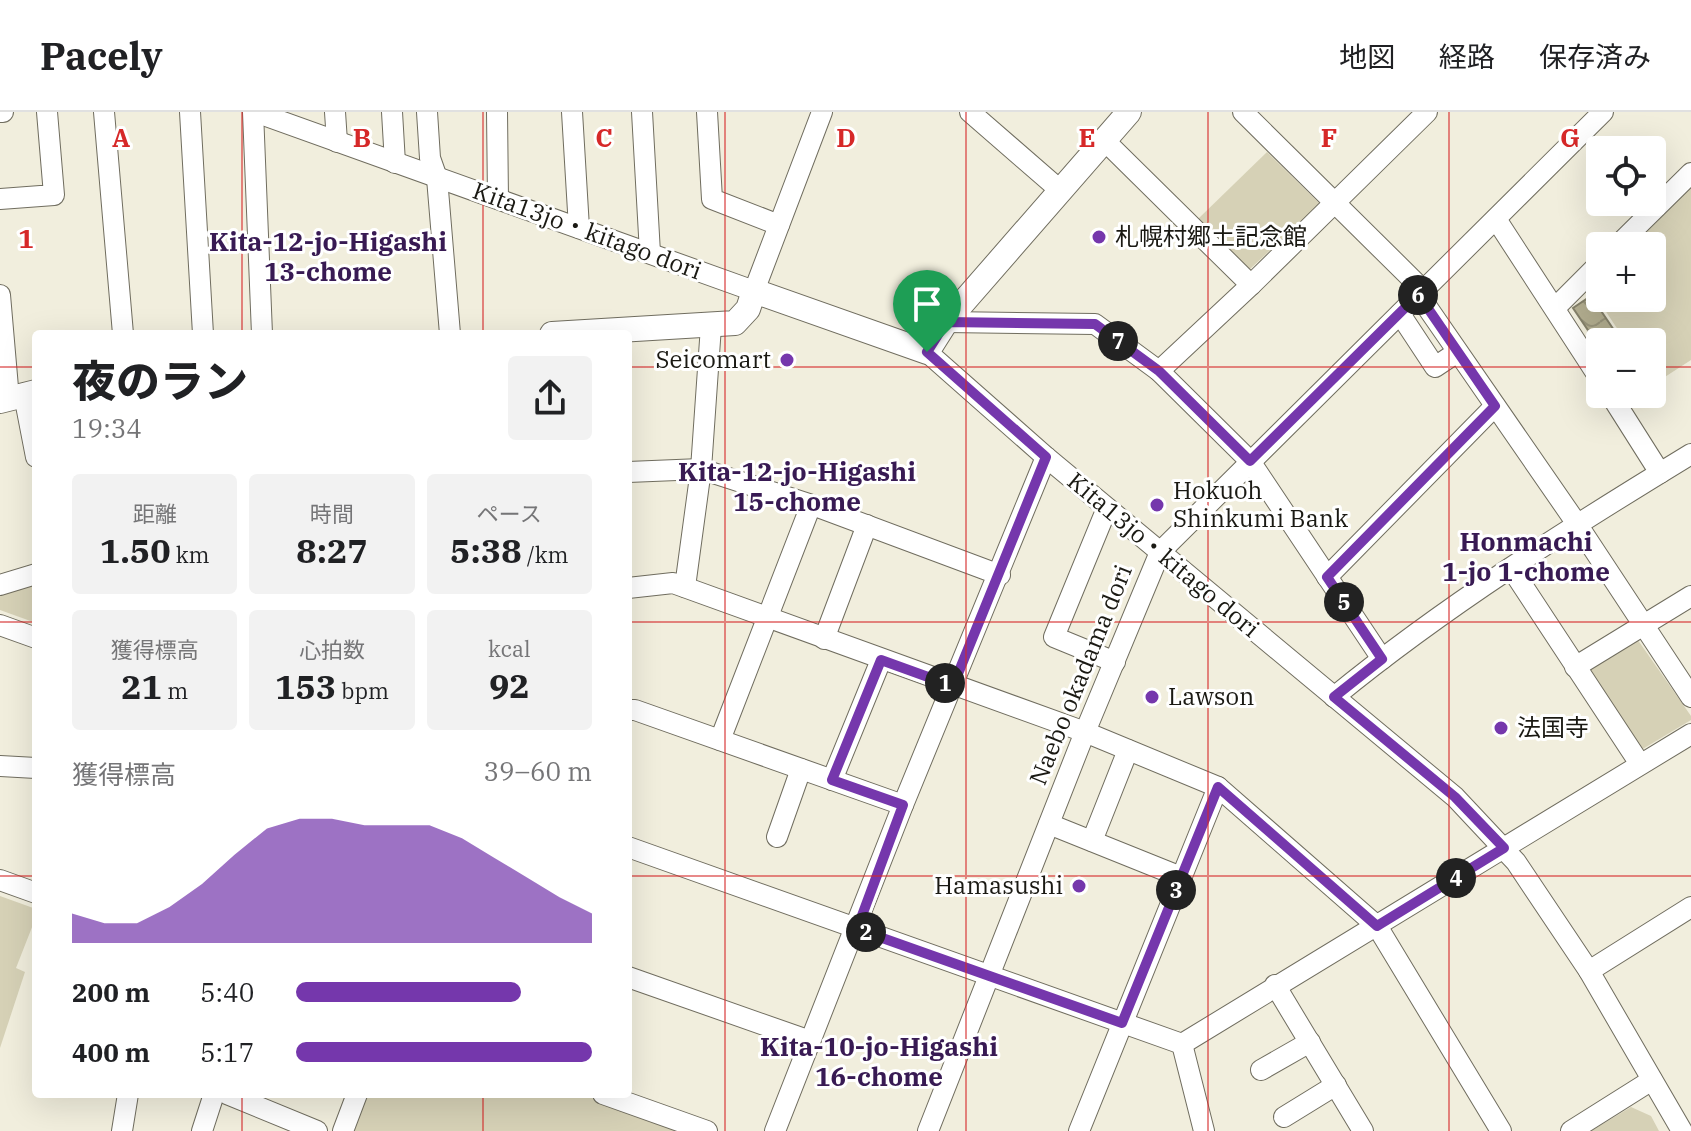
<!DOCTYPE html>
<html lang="ja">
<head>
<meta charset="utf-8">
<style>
  body { margin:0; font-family:"IBM Plex Serif","Noto Sans JP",serif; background:#f2f2f2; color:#202124; height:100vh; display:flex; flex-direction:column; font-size:30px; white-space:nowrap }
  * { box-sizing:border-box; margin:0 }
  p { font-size:26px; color:#757577 }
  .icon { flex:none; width:44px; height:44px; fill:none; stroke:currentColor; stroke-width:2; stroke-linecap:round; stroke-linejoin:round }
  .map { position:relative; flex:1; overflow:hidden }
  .side { position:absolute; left:32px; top:218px; width:600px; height:768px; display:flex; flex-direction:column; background:#fff; border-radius:8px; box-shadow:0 8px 32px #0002 }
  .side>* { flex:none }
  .controls { position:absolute; left:1586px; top:24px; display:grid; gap:16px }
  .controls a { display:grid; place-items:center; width:80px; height:80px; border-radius:8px; background:#fff; box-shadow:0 8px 32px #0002; font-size:40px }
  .pin { position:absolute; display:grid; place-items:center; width:68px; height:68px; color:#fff; margin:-82px -34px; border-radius:50% 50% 50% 0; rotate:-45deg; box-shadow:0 0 8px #0007 }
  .pin .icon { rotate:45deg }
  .km { position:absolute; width:40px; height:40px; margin:-20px; border-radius:50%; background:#222; color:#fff; font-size:22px; line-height:40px; text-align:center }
  .round { display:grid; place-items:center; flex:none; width:84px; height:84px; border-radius:8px; background:#f2f2f2 }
  .overview { display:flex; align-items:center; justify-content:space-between; height:136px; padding:0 40px }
  h1 { font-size:44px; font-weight:800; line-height:60px }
  .stats { display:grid; grid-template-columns:repeat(3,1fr); gap:12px; height:136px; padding:8px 40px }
  .stats div { display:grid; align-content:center; border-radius:8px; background:#f2f2f2; text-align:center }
  .stats b { font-size:34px; font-weight:800 }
  .stats small { font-size:22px; font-weight:400 }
  .stats p { font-size:22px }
  .chart { height:224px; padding:16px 40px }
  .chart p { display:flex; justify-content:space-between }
  .chart svg { width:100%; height:144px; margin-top:8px; fill:#7537ac; opacity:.7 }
  ul { padding:0 40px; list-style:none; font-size:26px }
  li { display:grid; grid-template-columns:128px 96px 1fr; align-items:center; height:60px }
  li i { height:20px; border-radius:10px; background:#7537ac }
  header { display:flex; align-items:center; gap:48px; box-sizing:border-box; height:112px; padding:0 40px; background:#fff; border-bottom:2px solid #e0e0e0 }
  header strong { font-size:38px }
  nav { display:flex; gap:44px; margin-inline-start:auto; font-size:28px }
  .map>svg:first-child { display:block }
</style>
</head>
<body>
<header>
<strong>Pacely</strong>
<nav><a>地図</a><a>経路</a><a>保存済み</a></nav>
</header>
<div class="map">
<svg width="1691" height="1019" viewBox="0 0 1691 1019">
  <defs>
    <pattern id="water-waves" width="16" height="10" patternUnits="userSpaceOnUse" patternTransform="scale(2)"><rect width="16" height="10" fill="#b3ae90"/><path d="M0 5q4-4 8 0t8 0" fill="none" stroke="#99957b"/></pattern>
  </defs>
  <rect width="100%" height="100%" fill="#f1eedd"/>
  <g fill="#d6d1b6">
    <polygon points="1267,40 1320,92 1250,157 1198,107"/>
    <polygon points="1691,75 1691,248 1654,272 1652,269 1652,230 1626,230 1591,177 1600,168 1600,186 1652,186 1652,134 1633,134"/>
    <polygon points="36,469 36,511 0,498 0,480"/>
    <polygon points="1635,524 1691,604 1691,608 1641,638 1586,556"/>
    <polygon points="0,784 36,797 36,805 16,856 25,860 0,936"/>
    <polygon points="367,982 580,982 690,1019 354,1019"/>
    <polygon points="1631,995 1651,1004 1659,1019 1591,1019"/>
  </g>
  <polygon fill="url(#water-waves)" stroke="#85816a" stroke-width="2" points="1591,184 1622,230 1600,230 1600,236 1573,196"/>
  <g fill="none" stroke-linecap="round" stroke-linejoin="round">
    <g stroke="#706d5f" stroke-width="22">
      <g id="minor">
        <polyline points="0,0 3,0"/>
        <polyline points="104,0 123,222"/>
        <polyline points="190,0 203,222"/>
        <polyline points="253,0 262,222"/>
        <polyline points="255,0 754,179 822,0"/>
        <polyline points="335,0 337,30"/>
        <polyline points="392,0 395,51"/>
        <polyline points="427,0 430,46 437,66 450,222"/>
        <polyline points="497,0 498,87"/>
        <polyline points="572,0 579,116"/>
        <polyline points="642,0 650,141"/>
        <polyline points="707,0 712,87 779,113"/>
        <polyline points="970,0 1061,79"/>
        <polyline points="1243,0 1423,178 1427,195 1577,412 1691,585"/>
        <polyline points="1104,28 1251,173"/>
        <polyline points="0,87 54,83 47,0"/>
        <polyline points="1496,107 1600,267"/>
        <polyline points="1617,134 1691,61"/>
        <polyline points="0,183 9,287"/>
        <polyline points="1555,196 1600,151"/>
        <polyline points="1400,202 1435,255 1450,245"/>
        <polyline points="946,210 1095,212 1159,259 1250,349 1382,547"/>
        <polyline points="927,240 1046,345 1455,685 1516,750 1589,859 1682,1019"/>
        <polyline points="1159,259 1251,173 1427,0"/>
        <polyline points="1610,282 1660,361"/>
        <polyline points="24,283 36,345"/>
        <polyline points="628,360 701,357 815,394 1000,463"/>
        <polyline points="1107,396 1054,525 1115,550"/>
        <polyline points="1511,456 1640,652"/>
        <polyline points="1327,465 1495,294"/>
        <polyline points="0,473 36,462"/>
        <polyline points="685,475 701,357 711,214"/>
        <polyline points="628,476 673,471 1085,620 1218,675 1377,814 1501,1019"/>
        <polyline points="0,513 36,526"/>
        <polyline points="824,527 867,413"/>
        <polyline points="1575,555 1691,484"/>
        <path d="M1334 585C1445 494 1568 417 1691 342"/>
        <polyline points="628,598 635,598 903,693"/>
        <polyline points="720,628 811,393"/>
        <polyline points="0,654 36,656"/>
        <polyline points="832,668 881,548"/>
        <polyline points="1049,712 1181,765"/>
        <polyline points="777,725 801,657"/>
        <polyline points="1092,729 1128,638"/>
        <polyline points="628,735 1182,932"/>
        <polyline points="0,768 36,781"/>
        <polyline points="1589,859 1691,795"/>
        <polyline points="628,865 810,929"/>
        <polyline points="1275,873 1363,1019"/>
        <polyline points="1182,932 1691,622"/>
        <polyline points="1182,932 1204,1019"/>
        <polyline points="1261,958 1310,930"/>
        <polyline points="227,982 317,1019"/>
        <polyline points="603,982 707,1019"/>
        <polyline points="1284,1005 1336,973"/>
        <polyline points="122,1019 128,982"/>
        <polyline points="202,1019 214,982"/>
        <polyline points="343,1019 357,982"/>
        <polyline points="775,1019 903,693 1046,345"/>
        <polyline points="928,1019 1085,620 1160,440 1603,0"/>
        <polyline points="1079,1019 1218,675"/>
        <polyline points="1571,1019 1652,968"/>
      </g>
    </g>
    <g stroke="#706d5f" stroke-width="26">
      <g id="major">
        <polyline points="552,222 735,211 748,197 754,179 927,240 946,210 1129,0"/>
        <polyline points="0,289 36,280"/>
      </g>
    </g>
    <use href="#minor" stroke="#fff" stroke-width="20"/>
    <use href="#major" stroke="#fff" stroke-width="24"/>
  </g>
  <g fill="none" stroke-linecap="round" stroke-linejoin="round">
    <g stroke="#fff" stroke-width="16">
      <polygon id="route" points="1423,178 1427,195 1495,294 1327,465 1382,547 1334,585 1455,685 1504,736 1377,814 1218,675 1122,911 857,817 903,693 832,668 881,548 953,574 1046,345 927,240 946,210 1095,212 1159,259 1250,349"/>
    </g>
    <use href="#route" stroke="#7537ac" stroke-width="10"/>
  </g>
  <path fill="none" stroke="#d62828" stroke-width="2" stroke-opacity="0.55" d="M242 0V222M483 0V222M725 0V1019M966 0V1019M1208 0V1019M1449 0V1019M0 255H36M628 255H1600M1652 255H1691M0 510H36M628 510H1691M0 764H36M628 764H1691M242 982V1019M483 982V1019"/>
  <g fill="#7537ac" stroke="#fff" stroke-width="3">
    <circle cx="1099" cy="125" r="8"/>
    <circle cx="787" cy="248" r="8"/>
    <circle cx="1157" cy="393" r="8"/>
    <circle cx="1152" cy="585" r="8"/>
    <circle cx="1501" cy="616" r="8"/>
    <circle cx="1079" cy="774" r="8"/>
  </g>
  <g text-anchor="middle" stroke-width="6" stroke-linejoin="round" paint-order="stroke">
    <g font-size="24" fill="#1a1913" stroke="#fff">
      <text transform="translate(587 119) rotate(20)" y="8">Kita13jo・kitago dori</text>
      <text transform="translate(1163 443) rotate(40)" y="8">Kita13jo・kitago dori</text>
      <text transform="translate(1081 563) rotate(-68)" y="8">Naebo okadama dori</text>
    </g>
    <g font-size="24" fill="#1a1913" stroke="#fff" text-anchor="start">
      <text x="1115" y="133">札幌村郷土記念館</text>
      <text x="771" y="256" text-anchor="end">Seicomart</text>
      <text x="1173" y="387">Hokuoh<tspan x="1173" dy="28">Shinkumi Bank</tspan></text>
      <text x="1168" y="593">Lawson</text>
      <text x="1517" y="624">法国寺</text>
      <text x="1063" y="782" text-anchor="end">Hamasushi</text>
    </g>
    <g font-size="26" font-weight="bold" fill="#381a53" stroke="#fff">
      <text x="328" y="139">Kita-12-jo-Higashi<tspan x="328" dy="30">13-chome</tspan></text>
      <text x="797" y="369">Kita-12-jo-Higashi<tspan x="797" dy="30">15-chome</tspan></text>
      <text x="1526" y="439">Honmachi<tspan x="1526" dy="30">1-jo 1-chome</tspan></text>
      <text x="879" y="944">Kita-10-jo-Higashi<tspan x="879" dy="30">16-chome</tspan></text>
    </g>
  </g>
  <g font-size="26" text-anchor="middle" font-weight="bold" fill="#d62828" stroke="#fff" stroke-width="6" stroke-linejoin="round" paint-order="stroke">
    <text x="121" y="35">A</text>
    <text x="362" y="35">B</text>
    <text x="604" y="35">C</text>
    <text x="846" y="35">D</text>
    <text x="1087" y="35">E</text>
    <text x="1329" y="35">F</text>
    <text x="1570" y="35">G</text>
    <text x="26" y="136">1</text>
  </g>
</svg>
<div class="controls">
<a><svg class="icon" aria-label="locate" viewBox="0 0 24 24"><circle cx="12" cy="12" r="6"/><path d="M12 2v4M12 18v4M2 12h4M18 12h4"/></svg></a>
<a>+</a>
<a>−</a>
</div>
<div class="pin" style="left:927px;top:240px;background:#1e9e55"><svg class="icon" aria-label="arrive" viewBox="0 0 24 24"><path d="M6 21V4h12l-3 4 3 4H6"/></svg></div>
<b class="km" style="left:945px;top:571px">1</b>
<b class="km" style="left:866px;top:820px">2</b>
<b class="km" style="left:1176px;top:778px">3</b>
<b class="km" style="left:1456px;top:766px">4</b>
<b class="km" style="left:1344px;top:490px">5</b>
<b class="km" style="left:1418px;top:183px">6</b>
<b class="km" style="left:1118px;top:229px">7</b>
<section class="side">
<div class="overview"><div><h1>夜のラン</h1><p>19:34</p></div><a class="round"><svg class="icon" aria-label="share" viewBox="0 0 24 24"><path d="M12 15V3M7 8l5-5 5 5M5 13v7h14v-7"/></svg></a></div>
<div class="stats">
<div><p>距離</p><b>1.50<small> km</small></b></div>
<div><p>時間</p><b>8:27</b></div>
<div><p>ペース</p><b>5:38<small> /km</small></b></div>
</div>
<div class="stats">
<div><p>獲得標高</p><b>21<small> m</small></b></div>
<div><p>心拍数</p><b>153<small> bpm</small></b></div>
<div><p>kcal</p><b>92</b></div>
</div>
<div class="chart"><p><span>獲得標高</span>39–60 m</p>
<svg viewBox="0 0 160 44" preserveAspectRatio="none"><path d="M0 44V35L10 38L20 38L30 33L40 26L50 17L60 9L70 6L80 6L90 8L100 8L110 8L120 12L130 18L140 24L150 30L160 35V44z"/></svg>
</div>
<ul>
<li><b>200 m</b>5:40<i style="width:76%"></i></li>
<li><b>400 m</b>5:17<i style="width:100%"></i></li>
</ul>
</section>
</div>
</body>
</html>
